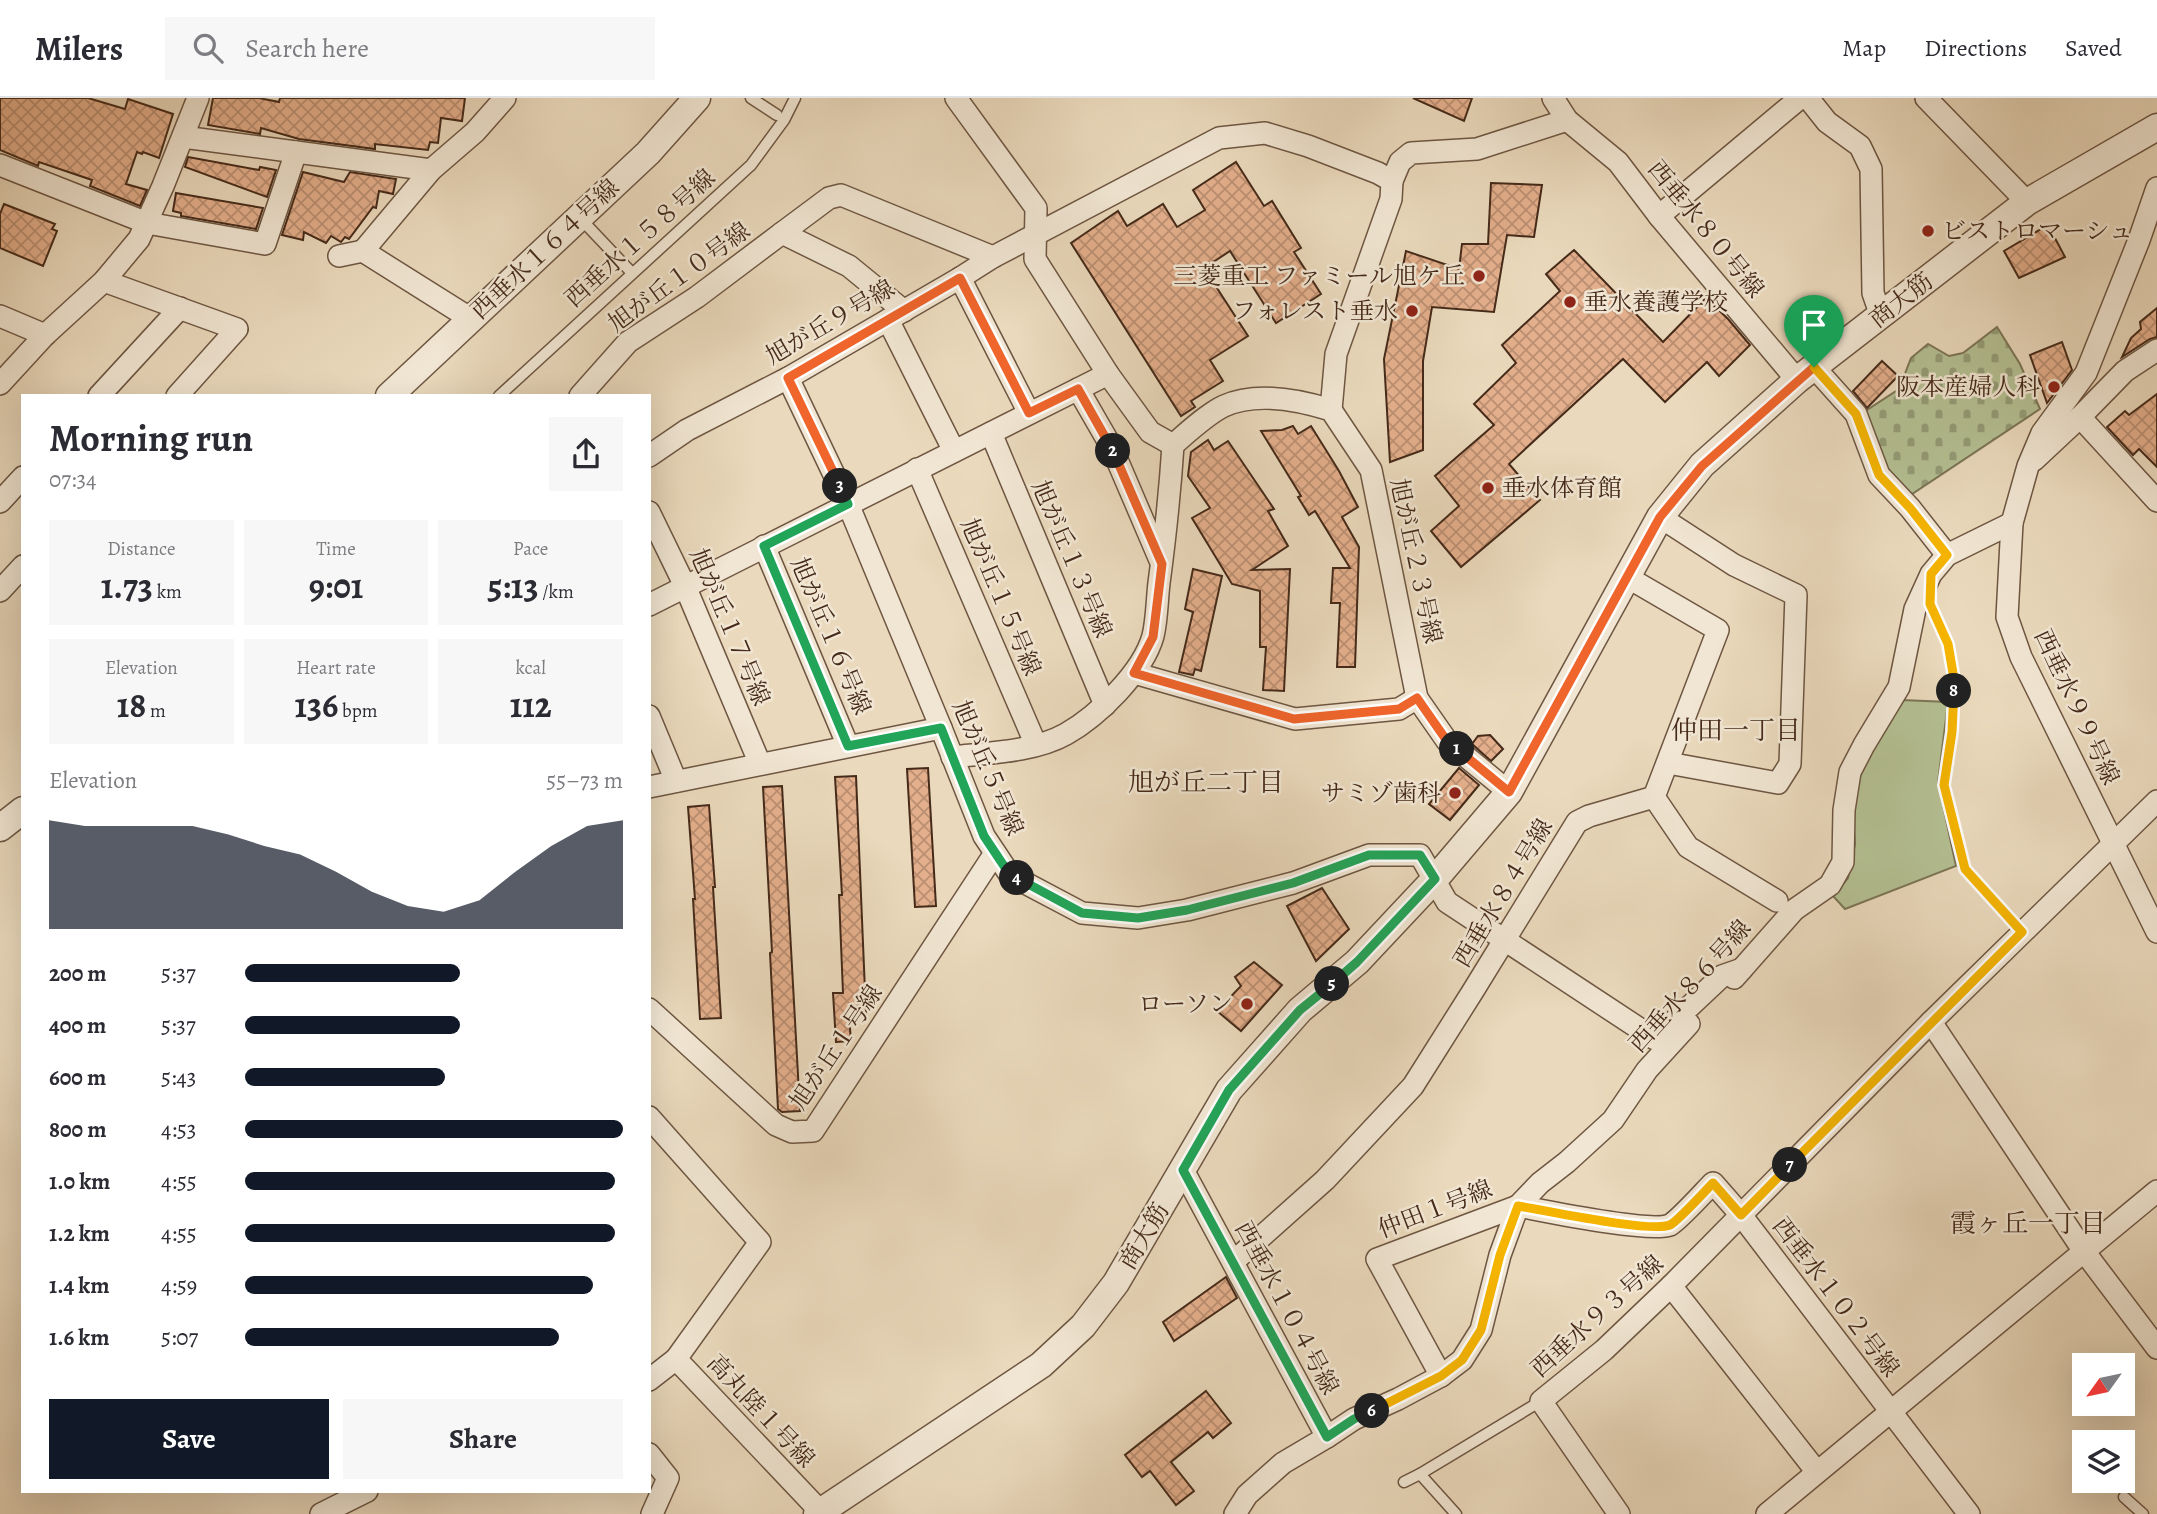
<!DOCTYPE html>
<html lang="en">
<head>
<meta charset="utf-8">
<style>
  body { margin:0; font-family:Alegreya,"Noto Serif JP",serif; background:#f7f7f7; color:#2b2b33; height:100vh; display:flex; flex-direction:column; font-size:26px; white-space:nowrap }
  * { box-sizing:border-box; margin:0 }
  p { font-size:23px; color:#7c7c81 }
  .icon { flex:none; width:38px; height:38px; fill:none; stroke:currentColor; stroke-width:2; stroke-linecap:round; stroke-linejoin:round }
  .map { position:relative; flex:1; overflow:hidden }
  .drawer { position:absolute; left:21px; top:296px; width:630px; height:1099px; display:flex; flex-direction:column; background:#fff; border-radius:0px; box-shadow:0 7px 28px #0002 }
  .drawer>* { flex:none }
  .needle { width:46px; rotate:237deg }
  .buttons { position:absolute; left:2072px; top:1255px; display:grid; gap:14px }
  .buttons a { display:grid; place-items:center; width:63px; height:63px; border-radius:0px; background:#fff; box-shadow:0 7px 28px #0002; font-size:35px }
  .pin { position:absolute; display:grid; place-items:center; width:60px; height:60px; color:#fff; margin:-72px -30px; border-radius:50% 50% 50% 0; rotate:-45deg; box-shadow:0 0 7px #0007 }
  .pin .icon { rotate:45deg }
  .km { position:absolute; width:35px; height:35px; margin:-18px; border-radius:50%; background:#222; color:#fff; font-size:19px; line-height:35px; text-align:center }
  .round { display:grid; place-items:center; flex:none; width:74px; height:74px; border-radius:0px; background:#f7f7f7 }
  .summary { display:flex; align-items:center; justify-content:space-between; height:119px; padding:0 28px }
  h1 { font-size:38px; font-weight:600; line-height:52px }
  .metrics { display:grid; grid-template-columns:repeat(3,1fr); gap:10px; height:119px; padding:7px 28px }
  .metrics div { display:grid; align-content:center; border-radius:0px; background:#f7f7f7; text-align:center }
  .metrics b { font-size:35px; font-weight:600 }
  .metrics small { font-size:19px; font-weight:400 }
  .metrics p { font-size:19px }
  .chart { height:196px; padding:14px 28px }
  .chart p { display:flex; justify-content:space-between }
  .chart svg { width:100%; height:126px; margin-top:7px; fill:#111827; opacity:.7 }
  .primary-button { display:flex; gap:14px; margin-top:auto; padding:14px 28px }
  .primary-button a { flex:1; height:80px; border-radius:0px; background:#111827; color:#fff; font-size:28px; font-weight:600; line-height:80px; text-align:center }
  .primary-button a+a { background:#f7f7f7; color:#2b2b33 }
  ul { padding:0 28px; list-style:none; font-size:23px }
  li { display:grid; grid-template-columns:112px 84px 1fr; align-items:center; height:52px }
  li i { height:18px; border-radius:9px; background:#111827 }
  header { display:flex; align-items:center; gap:42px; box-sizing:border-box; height:98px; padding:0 35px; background:#fff; border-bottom:2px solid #e1e1e2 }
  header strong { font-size:33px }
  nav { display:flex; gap:38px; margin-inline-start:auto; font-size:24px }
  .search { width:490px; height:63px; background:#f7f7f7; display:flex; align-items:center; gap:18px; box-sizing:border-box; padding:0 24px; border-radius:0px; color:#7c7c81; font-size:26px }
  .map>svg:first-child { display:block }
</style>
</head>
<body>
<header>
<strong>Milers</strong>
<div class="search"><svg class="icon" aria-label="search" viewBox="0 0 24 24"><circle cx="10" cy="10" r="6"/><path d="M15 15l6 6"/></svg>Search here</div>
<nav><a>Map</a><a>Directions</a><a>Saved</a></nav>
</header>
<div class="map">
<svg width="2157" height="1416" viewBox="0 0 2157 1416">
  <defs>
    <pattern id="cemetery-stones" width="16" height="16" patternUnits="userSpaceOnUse" patternTransform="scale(1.75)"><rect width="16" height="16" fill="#b4c093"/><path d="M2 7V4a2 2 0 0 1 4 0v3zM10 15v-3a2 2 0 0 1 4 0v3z" fill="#949c77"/></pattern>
    <pattern id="building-cross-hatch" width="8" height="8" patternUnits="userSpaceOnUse" patternTransform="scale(1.75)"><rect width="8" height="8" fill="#e4af8c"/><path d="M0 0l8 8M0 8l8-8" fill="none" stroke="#bb8f72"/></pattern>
  </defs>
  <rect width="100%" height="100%" fill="#ead9bc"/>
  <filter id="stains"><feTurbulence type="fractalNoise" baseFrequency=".00286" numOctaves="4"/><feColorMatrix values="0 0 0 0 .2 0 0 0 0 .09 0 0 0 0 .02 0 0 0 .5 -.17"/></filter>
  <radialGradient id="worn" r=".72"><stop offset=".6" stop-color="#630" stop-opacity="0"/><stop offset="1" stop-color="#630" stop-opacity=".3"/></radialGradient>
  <polygon fill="url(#cemetery-stones)" stroke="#7c7556" stroke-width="2" points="1997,229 2020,266 2040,311 1906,400 1879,357 1864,314 1899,291 1911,260 1928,246 1949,258 1963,255"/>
  <polygon fill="#b4c093" stroke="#7c7556" stroke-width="2" points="1902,602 1948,604 1938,684 1956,768 1845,811 1833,798 1848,780 1855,746 1851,691 1870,651"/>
  <g fill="url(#building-cross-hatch)" stroke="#452a19" stroke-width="2">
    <polygon points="0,0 88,0 125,11 128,1 173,16 159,60 143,54 142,56 137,54 126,86 147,92 140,108 90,88 92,82 39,64 38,68 0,52"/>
    <polygon points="213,0 259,0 279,4 280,0 465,0 462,23 441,20 438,45 430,44 428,52 375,46 375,51 299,41 261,30 260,36 208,27"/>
    <polygon points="1413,0 1472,0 1464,23"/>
    <polygon points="188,59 259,72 260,69 276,72 267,99 185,69"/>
    <polygon points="1236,64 1264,108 1272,103 1301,150 1294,154 1321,196 1276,225 1230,153 1204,170 1248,238 1210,262 1223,283 1191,303 1195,309 1181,318 1071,145 1118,113 1127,128 1163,106 1177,129 1205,112 1193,92"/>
    <polygon points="303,74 344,84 350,74 396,81 393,96 379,93 376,110 373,109 349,141 345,139 341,144 331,138 326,145 304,134 303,142 282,137"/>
    <polygon points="1491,85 1542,87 1534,139 1507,137 1494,214 1432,209 1423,263 1423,352 1390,364 1384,261 1406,153 1459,171 1462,146 1488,146"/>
    <polygon points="176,95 263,110 256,131 181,118 181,115 173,113"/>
    <polygon points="4,106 55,126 52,131 57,133 43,168 0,150 0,116"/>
    <polygon points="2048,127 2065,159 2019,180 2004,153"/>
    <polygon points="1574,152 1663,244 1706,200 1728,221 1750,247 1719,278 1707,264 1665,304 1623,261 1509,366 1540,402 1461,469 1431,433 1459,408 1435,378 1494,327 1474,306 1516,265 1502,247 1560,193 1546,176"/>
    <polygon points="2157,210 2157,239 2150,241 2122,259 2131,240 2141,231 2140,224"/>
    <polygon points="2062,244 2072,272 2047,305 2030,257"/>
    <polygon points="1882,263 1898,278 1867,310 1853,293"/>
    <polygon points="2157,296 2157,369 2139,351 2133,357 2107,329 2125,313 2129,317"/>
    <polygon points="1293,328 1298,336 1311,328 1339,373 1358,409 1342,419 1359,449 1355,569 1337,569 1340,505 1331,505 1333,470 1350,470 1315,413 1309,417 1298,399 1301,398 1261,333 1282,332"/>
    <polygon points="1208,342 1214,352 1228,343 1274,411 1268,413 1288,448 1252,472 1290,471 1284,593 1263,592 1266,549 1260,549 1260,493 1232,486 1192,420 1210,410 1188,378 1191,354"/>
    <polygon points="1193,471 1222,478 1201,573 1195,571 1193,577 1179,574 1193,514 1185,511"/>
    <polygon points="1490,637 1503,651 1491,663 1472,646 1478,638"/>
    <polygon points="928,670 936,808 915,809 907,671"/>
    <polygon points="1459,670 1479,687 1450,722 1429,706"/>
    <polygon points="856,678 866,917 849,918 851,943 836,944 833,895 843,895 839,797 842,797 835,679"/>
    <polygon points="782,688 800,1013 782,1014 778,1011 770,855 772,854 763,689"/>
    <polygon points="709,707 715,789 713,789 721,920 700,921 693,801 695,801 688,709"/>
    <polygon points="1322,790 1349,831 1316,863 1287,808"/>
    <polygon points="1254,864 1282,887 1241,933 1217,913 1241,888 1235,879"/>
    <polygon points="1226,1179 1237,1200 1174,1243 1163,1224"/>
    <polygon points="1206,1293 1231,1325 1213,1340 1208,1334 1171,1364 1194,1393 1176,1407 1150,1373 1142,1379 1125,1357"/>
  </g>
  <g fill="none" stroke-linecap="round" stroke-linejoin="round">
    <g stroke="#6e5642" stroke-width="13">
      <g id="service">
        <polyline points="751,0 777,17"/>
        <polyline points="579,119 632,175"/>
        <polyline points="499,298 751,67 784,22 795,0"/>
        <polyline points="1931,488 1930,506 1948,546 1954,581 1952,634 1944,686 1958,748 1965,771 2022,834"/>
        <polyline points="1420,1376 1541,1303"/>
        <polyline points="1404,1384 1420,1376 1456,1416"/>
        <polyline points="2124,1399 2143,1416"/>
      </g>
    </g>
    <g stroke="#6e5642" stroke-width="24">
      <g id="minor">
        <polyline points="956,0 1036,110 1035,161 1108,276 1150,334 1173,347"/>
        <polyline points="1553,0 1567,22 1618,64 1659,118 1797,282"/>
        <polyline points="1808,0 1827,24 1860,48 1871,71 1873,195 1881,218"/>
        <polyline points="1926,0 2027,104"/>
        <polyline points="183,39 431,72"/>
        <polyline points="0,67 147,125 265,146 296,54"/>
        <polyline points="1392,83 1400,64 1411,55 1477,51 1567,22"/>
        <polyline points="2157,90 2139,142 2086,275 2042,335 2028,368 2012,425 2007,519 2021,559 2157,834"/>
        <polyline points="1659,118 1800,0"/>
        <polyline points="363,153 431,72 475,34 505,0"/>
        <polyline points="339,158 363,153 471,221"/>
        <polyline points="960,180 1029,315"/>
        <polyline points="104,183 237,231 177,298"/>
        <polyline points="904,213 849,168 782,135 829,100 841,97 993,159"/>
        <polyline points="0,218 45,237"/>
        <polyline points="888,222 954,353"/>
        <polyline points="1814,269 1856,316 1879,377 1910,410 1947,457"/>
        <polyline points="788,280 848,406 941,630 984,738 1010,777 1082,815 1138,820 1187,812 1293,785 1369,757 1420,757 1447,804 1655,941 1722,878 1742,871"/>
        <polyline points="0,286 45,237 104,183 139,141 163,88 198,0"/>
        <polyline points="1078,291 1112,350 1160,462"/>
        <polyline points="99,298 180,210"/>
        <polyline points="580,298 628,244 697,199 782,135"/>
        <polyline points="2080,319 2157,403"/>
        <polyline points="991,335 1105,607"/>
        <path d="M1173 347C1187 335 1207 316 1224 308 1257 293 1299 302 1331 312L1371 372 1417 600 1447 643 1509 694"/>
        <polyline points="649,358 687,332 788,280 960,180 993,159 1219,40 1265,35 1308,48 1378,75 1392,83 1391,101 1336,256 1331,312"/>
        <polyline points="2034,362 2080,319 2125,273 2157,252"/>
        <polyline points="917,371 1036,647"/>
        <polyline points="0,404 23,379"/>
        <polyline points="649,414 685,488 760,666"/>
        <polyline points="1660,419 1734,467 1796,497 1790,666 1778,685 1668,665"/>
        <polyline points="764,448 848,648"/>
        <polyline points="0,493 23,468"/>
        <polyline points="649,507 1108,276"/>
        <polyline points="1134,575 1295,621 1399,611 1417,600"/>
        <polyline points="649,618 676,683"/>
        <path d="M952 659C987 655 1034 654 1066 636 1098 618 1143 574 1153 538 1157 522 1157 502 1159 485 1165 440 1170 394 1173 347"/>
        <polyline points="649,689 941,630"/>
        <polyline points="1654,699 1688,749 1777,803"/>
        <polyline points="1734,880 1794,812 1830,787 1843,764 1844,712 1850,674 1864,647 1899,589 1915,511 1931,476 1947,457 2012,425"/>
        <polyline points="649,911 776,1027 792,1034 813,1033 995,755"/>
        <polyline points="1931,924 2083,1152 2157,1250"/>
        <polyline points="649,1019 760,1144 676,1261 820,1413"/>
        <polyline points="1183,1072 1327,1339 1283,1365 1247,1397 1235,1416"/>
        <path d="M1518 1108C1545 1113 1649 1135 1670 1127 1679 1122 1704 1094 1713 1085L1741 1117 1969 1416"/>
        <polyline points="1233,1164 1325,1082 1413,988 1473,893 1577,724 1589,718 1654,699 1718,532 1627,479"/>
        <polyline points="1671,1188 1817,1374"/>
        <polyline points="1441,1278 1377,1161 1518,1108"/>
        <polyline points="649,1282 676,1261"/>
        <polyline points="1327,1339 1354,1321 1398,1301 1441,1278 1462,1262 1481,1232 1500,1157 1518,1108 1540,1085 1567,1064 1613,1022 1647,972 1689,926"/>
        <polyline points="649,1356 668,1380 652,1416"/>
        <polyline points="321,1416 367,1393"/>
        <polyline points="1619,1416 1541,1303 1604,1252 1671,1188 1931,924 2157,703"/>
        <polyline points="1767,1416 2157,1093"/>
      </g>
    </g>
    <g stroke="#6e5642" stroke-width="29">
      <g id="tertiary">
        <polyline points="389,298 648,55 697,0"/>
        <polyline points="0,730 23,712"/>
        <polyline points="817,1416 1041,1267 1083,1228 1116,1185 1229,992 1300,912 1357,864 1435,781 1509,694 1660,419 1702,367 1797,282 2027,104 2157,29"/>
      </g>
    </g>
    <use href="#service" stroke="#f1e6d3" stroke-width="10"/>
    <use href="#minor" stroke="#f1e6d3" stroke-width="21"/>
    <use href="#tertiary" stroke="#f1e6d3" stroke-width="26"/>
  </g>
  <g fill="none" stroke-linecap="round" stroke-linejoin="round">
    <g stroke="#fff" stroke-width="14">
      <polyline id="split-1" points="1457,651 1509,694 1660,419 1702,368 1814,269"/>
    </g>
    <g stroke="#fff" stroke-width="14">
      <polyline id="split-2" points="1113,353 1162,466 1153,539 1134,575 1294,621 1399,611 1417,600 1447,643 1457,651"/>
    </g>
    <g stroke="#fff" stroke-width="14">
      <polyline id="split-3" points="840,388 788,280 960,180 1029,315 1078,291 1113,353"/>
    </g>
    <g stroke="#fff" stroke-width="14">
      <polyline id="split-4" points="840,388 848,406 764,448 848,648 941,630 984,738 1010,777 1017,780"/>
    </g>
    <g stroke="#fff" stroke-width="14">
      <polyline id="split-5" points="1017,780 1082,815 1138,820 1187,812 1293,785 1369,757 1420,757 1435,781 1357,864 1332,886"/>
    </g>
    <g stroke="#fff" stroke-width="14">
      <polyline id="split-6" points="1332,886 1300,912 1229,992 1183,1072 1327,1339 1354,1321 1372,1313"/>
    </g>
    <g stroke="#fff" stroke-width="14">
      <path id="split-7" d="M1372 1313 1441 1278 1462 1262 1481 1232 1500 1157 1518 1108C1544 1112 1650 1135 1670 1127 1679 1122 1704 1094 1713 1085L1741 1117 1790 1067"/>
    </g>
    <g stroke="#fff" stroke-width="14">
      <polyline id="split-8" points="1790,1067 2022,834 1965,771 1944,687 1952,634 1954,593"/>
    </g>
    <g stroke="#fff" stroke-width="14">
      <polyline id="split-9" points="1814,269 1856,316 1879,377 1910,410 1947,457 1931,476 1930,506 1948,546 1954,581 1954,593"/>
    </g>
    <use href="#split-1" stroke="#f0652b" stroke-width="9"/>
    <use href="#split-2" stroke="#f0652b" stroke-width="9"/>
    <use href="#split-3" stroke="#f0652b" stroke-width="9"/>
    <use href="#split-4" stroke="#22a559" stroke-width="9"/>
    <use href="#split-5" stroke="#22a559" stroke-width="9"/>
    <use href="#split-6" stroke="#22a559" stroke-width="9"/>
    <use href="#split-7" stroke="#f5b400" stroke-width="9"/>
    <use href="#split-8" stroke="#f5b400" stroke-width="9"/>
    <use href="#split-9" stroke="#f5b400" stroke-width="9"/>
  </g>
  <g fill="#8f2418" stroke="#f1e6d3" stroke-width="2.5">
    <circle cx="1928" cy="133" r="7"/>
    <circle cx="1479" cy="178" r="7"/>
    <circle cx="1570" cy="204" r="7"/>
    <circle cx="1412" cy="213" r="7"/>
    <circle cx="2054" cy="289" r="7"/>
    <circle cx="1488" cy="390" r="7"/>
    <circle cx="1455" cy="695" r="7"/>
    <circle cx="1247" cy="906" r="7"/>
  </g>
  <g text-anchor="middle" stroke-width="5" stroke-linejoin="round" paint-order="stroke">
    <g font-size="24" fill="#452a19" stroke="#f1e6d3">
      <text transform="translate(1706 131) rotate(51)" y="8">西垂水８０号線</text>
      <text transform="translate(640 140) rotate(-42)" y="8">西垂水１５８号線</text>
      <text transform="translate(545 151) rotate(-43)" y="8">西垂水１６４号線</text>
      <text transform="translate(679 179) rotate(-36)" y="8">旭が丘１０号線</text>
      <text transform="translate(1901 202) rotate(-38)" y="8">商大筋</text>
      <text transform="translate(830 224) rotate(-30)" y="8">旭が丘９号線</text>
      <text transform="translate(1072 461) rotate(67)" y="8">旭が丘１３号線</text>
      <text transform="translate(1416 463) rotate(78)" y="8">旭が丘２３号線</text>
      <text transform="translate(1001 499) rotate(67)" y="8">旭が丘１５号線</text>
      <text transform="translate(730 529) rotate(67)" y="8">旭が丘１７号線</text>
      <text transform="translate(831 538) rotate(67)" y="8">旭が丘１６号線</text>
      <text transform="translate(2077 609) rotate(65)" y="8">西垂水９９号線</text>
      <text transform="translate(988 670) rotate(67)" y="8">旭が丘５号線</text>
      <text transform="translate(1503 795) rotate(-59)" y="8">西垂水８４号線</text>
      <text transform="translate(1690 888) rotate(-48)" y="8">西垂水８６号線</text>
      <text transform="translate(836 949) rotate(-56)" y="8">旭が丘１号線</text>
      <text transform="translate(1435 1111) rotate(-21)" y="8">仲田１号線</text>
      <text transform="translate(1144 1138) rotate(-59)" y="8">商大筋</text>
      <text transform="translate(1836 1199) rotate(53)" y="8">西垂水１０２号線</text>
      <text transform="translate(1287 1210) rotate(62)" y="8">西垂水１０４号線</text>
      <text transform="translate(1597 1218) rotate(-42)" y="8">西垂水９３号線</text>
      <text transform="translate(761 1313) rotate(47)" y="8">高丸陸１号線</text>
    </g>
    <g font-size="24" fill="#452a19" stroke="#f1e6d3" text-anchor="end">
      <text x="1942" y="141" text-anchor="start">ビストロマーシュ</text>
      <text x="1465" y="186">三菱重工 ファミール旭ケ丘</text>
      <text x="1584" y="212" text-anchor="start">垂水養護学校</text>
      <text x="1398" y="221">フォレスト垂水</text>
      <text x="2040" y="297">阪本産婦人科</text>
      <text x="1502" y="398" text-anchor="start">垂水体育館</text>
      <text x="1441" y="703">サミゾ歯科</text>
      <text x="1233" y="914">ローソン</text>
    </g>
    <g font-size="26" fill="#452a19" stroke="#f1e6d3">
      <text x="1736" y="641">仲田一丁目</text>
      <text x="1206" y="693">旭が丘二丁目</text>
      <text x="2028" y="1134">霞ヶ丘一丁目</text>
    </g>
  </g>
  <rect width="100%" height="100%" filter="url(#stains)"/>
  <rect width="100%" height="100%" fill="url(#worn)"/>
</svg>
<div class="buttons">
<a><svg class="needle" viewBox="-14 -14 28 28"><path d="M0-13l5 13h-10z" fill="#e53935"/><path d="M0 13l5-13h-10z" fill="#7c7c81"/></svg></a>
<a><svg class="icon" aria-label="layers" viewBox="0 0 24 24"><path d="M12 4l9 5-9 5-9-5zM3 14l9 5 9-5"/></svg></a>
</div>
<div class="pin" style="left:1814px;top:269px;background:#1e9e55"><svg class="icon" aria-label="arrive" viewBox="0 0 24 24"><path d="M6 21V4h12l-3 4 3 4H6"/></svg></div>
<b class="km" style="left:1457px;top:651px">1</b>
<b class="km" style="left:1113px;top:353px">2</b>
<b class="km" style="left:840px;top:388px">3</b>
<b class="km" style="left:1017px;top:780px">4</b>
<b class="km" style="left:1332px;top:886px">5</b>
<b class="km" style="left:1372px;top:1313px">6</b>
<b class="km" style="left:1790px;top:1067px">7</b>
<b class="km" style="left:1954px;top:593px">8</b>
<section class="drawer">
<div class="summary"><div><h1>Morning run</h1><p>07:34</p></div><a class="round"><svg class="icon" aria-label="share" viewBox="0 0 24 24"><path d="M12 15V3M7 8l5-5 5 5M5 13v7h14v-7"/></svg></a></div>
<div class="metrics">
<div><p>Distance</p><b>1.73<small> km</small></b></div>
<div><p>Time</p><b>9:01</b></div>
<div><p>Pace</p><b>5:13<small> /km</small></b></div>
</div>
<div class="metrics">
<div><p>Elevation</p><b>18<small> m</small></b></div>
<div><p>Heart rate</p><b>136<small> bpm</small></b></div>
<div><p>kcal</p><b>112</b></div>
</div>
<div class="chart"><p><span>Elevation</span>55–73 m</p>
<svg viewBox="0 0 160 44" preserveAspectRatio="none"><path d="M0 44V6L10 8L20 8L30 8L40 8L50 11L60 15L70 18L80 24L90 31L100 36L110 38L120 34L130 24L140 15L150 8L160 6V44z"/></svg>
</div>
<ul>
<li><b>200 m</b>5:37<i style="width:57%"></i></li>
<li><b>400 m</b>5:37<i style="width:57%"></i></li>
<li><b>600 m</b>5:43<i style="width:53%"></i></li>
<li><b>800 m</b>4:53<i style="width:100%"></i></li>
<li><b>1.0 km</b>4:55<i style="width:98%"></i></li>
<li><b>1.2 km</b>4:55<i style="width:98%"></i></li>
<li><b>1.4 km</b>4:59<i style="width:92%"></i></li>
<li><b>1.6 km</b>5:07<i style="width:83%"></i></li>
</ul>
<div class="primary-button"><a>Save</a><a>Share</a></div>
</section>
</div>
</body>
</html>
